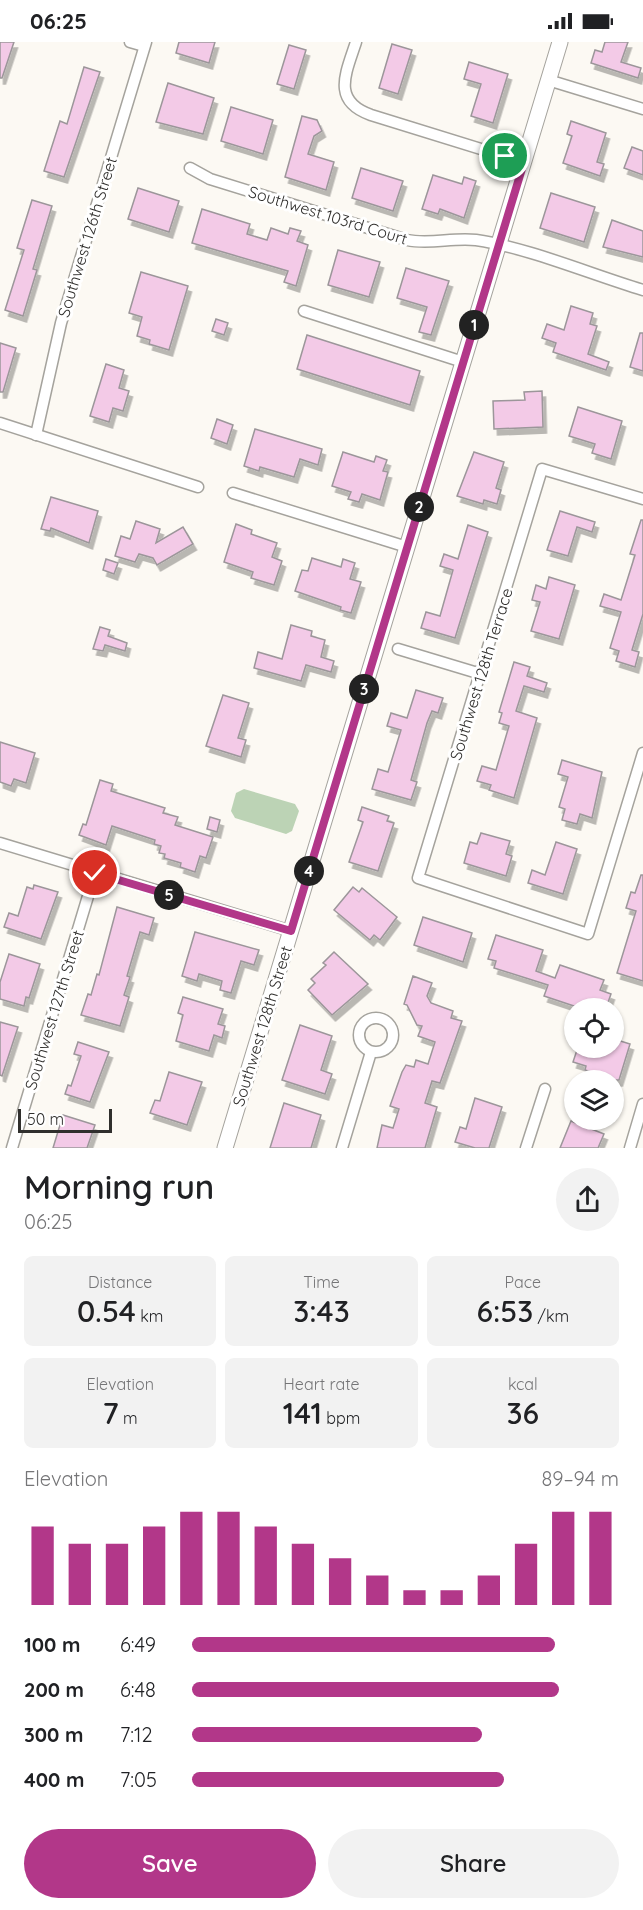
<!DOCTYPE html>
<html lang="en">
<head>
<meta charset="utf-8">
<style>
  body { margin:0; font-family:Quicksand,sans-serif; background:#f2f2f2; color:#202124; height:100vh; display:flex; flex-direction:column; font-size:22px; white-space:nowrap }
  * { box-sizing:border-box; margin:0 }
  p { font-size:20px; color:#757577 }
  .icon { flex:none; width:33px; height:33px; fill:none; stroke:currentColor; stroke-width:2; stroke-linecap:round; stroke-linejoin:round }
  .map { position:relative; height:1106px; overflow:hidden }
  .panel { display:flex; flex-direction:column; background:#fff; flex:1 }
  .panel>* { flex:none }
  .controls { position:absolute; left:564px; top:956px; display:grid; gap:12px }
  .controls a { display:grid; place-items:center; width:60px; height:60px; border-radius:50%; background:#fff; box-shadow:0 2px 4px #0004; font-size:30px }
  .scale { position:absolute; left:18px; bottom:15px; width:94px; box-sizing:border-box; padding-left:6px; border:3px solid #302f2d; border-top:0; font-size:16px; line-height:21px; white-space:nowrap; color:#302f2d; -webkit-text-stroke:4px #fff; paint-order:stroke }
  .pin { position:absolute; display:grid; place-items:center; width:51px; height:51px; color:#fff; margin:-26px; border:3px solid #fff; border-radius:50%; box-shadow:0 2px 6px #0007 }
  .km { position:absolute; width:30px; height:30px; margin:-15px; border-radius:50%; background:#222; color:#fff; font-size:16px; line-height:30px; text-align:center }
  .round { display:grid; place-items:center; flex:none; width:63px; height:63px; border-radius:32px; background:#f2f2f2 }
  .summary { display:flex; align-items:center; justify-content:space-between; height:102px; padding:0 24px }
  h1 { font-size:33px; font-weight:600; line-height:45px }
  .stats { display:grid; grid-template-columns:repeat(3,1fr); gap:9px; height:102px; padding:6px 24px }
  .stats div { display:grid; align-content:center; border-radius:9px; background:#f2f2f2; text-align:center }
  .stats b { font-size:30px; font-weight:600 }
  .stats small { font-size:16px; font-weight:400 }
  .stats p { font-size:16px }
  .chart { height:168px; padding:12px 24px }
  .chart p { display:flex; justify-content:space-between }
  .chart svg { width:100%; height:108px; margin-top:6px; stroke:#b23789; stroke-width:6 }
  .action { display:flex; gap:12px; margin-top:auto; padding:12px 24px }
  .action a { flex:1; height:69px; border-radius:36px; background:#b23789; color:#fff; font-size:24px; font-weight:600; line-height:69px; text-align:center }
  .action a+a { background:#f2f2f2; color:#202124 }
  ul { padding:0 24px; list-style:none; font-size:20px }
  li { display:grid; grid-template-columns:96px 72px 1fr; align-items:center; height:45px }
  li i { height:15px; border-radius:8px; background:#b23789 }
  .status { display:flex; justify-content:space-between; align-items:center; height:42px; padding:0 30px; background:#fff; direction:ltr }
  .status svg { height:16px; fill:currentColor }
  .map>svg:first-child { display:block }
</style>
</head>
<body>
<div class="status"><b>06:25</b><svg viewBox="0 0 49 12"><path d="M0 12V9h3v3zM5 12V6h3v6zM10 12V3h3v9zM15 12V0h3v12zM26 1h20v11H26zM47 4h2v5h-2z"/></svg></div>
<div class="map">
<svg width="643" height="1106" viewBox="0 0 643 1106">
  <defs>
    <filter id="shadow"><feDropShadow dx="3.5" dy="6" stdDeviation="0" flood-color="#0004"/></filter>
  </defs>
  <rect width="100%" height="100%" fill="#fcf9f3"/>
  <polygon fill="#bcd3b5" points="244,747 295,762 299,769 292,789 286,792 235,776 231,769 236,751"/>
  <g fill="#f3cae7" stroke="#9c969a" stroke-width="1.5" filter="url(#shadow)">
    <polygon points="0,0 14,0 2,36 0,36"/>
    <polygon points="179,0 215,0 209,21 176,11"/>
    <polygon points="605,0 628,0 621,20 641,26 638,36 591,21 595,8 602,10"/>
    <polygon points="392,2 412,8 398,52 379,46"/>
    <polygon points="289,3 306,8 294,47 277,42"/>
    <polygon points="469,20 508,32 493,81 471,74 481,42 464,37"/>
    <polygon points="84,25 100,30 64,135 44,129 60,79 67,82"/>
    <polygon points="168,41 214,56 203,92 156,80"/>
    <polygon points="231,65 273,78 263,112 221,99"/>
    <polygon points="302,74 317,78 322,89 314,94 308,112 334,120 326,148 285,135"/>
    <polygon points="571,79 606,91 597,120 604,122 600,134 563,121 572,94 567,92"/>
    <polygon points="632,105 643,109 643,133 624,126"/>
    <polygon points="361,126 403,139 393,169 352,156"/>
    <polygon points="433,133 462,142 464,135 476,139 464,176 440,167 438,172 422,167"/>
    <polygon points="138,146 179,159 169,190 128,177"/>
    <polygon points="551,151 595,165 584,200 540,186"/>
    <polygon points="32,158 52,164 33,227 37,228 23,274 5,268 24,208 17,206"/>
    <polygon points="202,167 250,182 247,192 267,198 271,186 288,192 290,186 301,189 297,199 308,203 296,244 284,240 288,229 192,201"/>
    <polygon points="612,178 643,189 643,215 603,205"/>
    <polygon points="338,208 380,220 369,255 328,243"/>
    <polygon points="406,226 449,239 431,293 419,290 427,265 397,256"/>
    <polygon points="141,230 188,244 169,308 149,302 150,298 137,294 142,275 129,271"/>
    <polygon points="571,264 593,271 590,282 597,284 588,312 609,320 606,328 553,310 556,301 542,296 547,282 564,288"/>
    <polygon points="216,277 228,281 224,293 212,289"/>
    <polygon points="640,291 643,291 643,329 630,325"/>
    <polygon points="307,293 420,329 410,363 297,327"/>
    <polygon points="0,301 16,306 3,350 0,350"/>
    <polygon points="106,322 124,328 119,346 129,349 123,369 113,366 109,380 90,374"/>
    <polygon points="542,349 543,385 494,387 493,359 525,358 524,350"/>
    <polygon points="578,365 622,379 611,417 592,411 595,402 569,394"/>
    <polygon points="217,377 233,383 227,402 211,396"/>
    <polygon points="255,387 322,407 318,423 300,417 294,435 260,425 259,429 244,424"/>
    <polygon points="343,410 374,420 376,414 387,418 383,429 388,430 380,458 362,452 359,460 348,457 351,450 332,444"/>
    <polygon points="474,410 504,420 496,446 501,448 497,462 484,458 483,462 457,454"/>
    <polygon points="51,455 98,469 89,501 51,486 50,489 41,487"/>
    <polygon points="560,469 595,480 592,490 577,485 568,514 547,508"/>
    <polygon points="641,478 643,478 643,572 632,608 639,610 635,625 616,619 619,609 610,606 621,570 600,564 604,552 621,558 635,513 630,512"/>
    <polygon points="136,479 160,487 156,501 183,485 193,502 157,523 153,516 139,512 135,520 115,514 121,494 130,497"/>
    <polygon points="236,482 252,488 251,492 277,501 272,515 282,519 274,543 251,536 253,530 224,520"/>
    <polygon points="468,483 488,490 455,596 421,586 426,570 440,574 453,528 440,524 444,512 458,517"/>
    <polygon points="312,516 341,525 343,517 355,521 350,537 361,540 351,571 340,568 341,565 295,549 302,528 308,529"/>
    <polygon points="106,517 118,521 114,532 103,528"/>
    <polygon points="549,535 575,543 559,597 531,589 540,560 532,558 536,543 546,547"/>
    <polygon points="291,583 312,589 311,594 325,598 321,615 334,619 331,630 306,623 301,639 254,626 258,610 282,617"/>
    <polygon points="100,585 110,588 108,594 127,601 125,609 105,603 103,609 93,607"/>
    <polygon points="514,620 530,625 527,634 547,641 544,650 524,644 516,669 537,676 514,756 489,748 491,743 477,739 482,724 496,728 509,684 499,681 502,671 499,670"/>
    <polygon points="416,648 443,656 438,671 432,669 427,681 411,738 417,740 411,758 372,747 378,727 388,730 401,688 387,684 391,671 407,676"/>
    <polygon points="223,653 249,661 238,696 246,698 241,715 206,704"/>
    <polygon points="0,700 35,711 26,741 14,737 11,744 0,740"/>
    <polygon points="562,718 602,730 592,776 580,772 577,782 562,778 565,767 559,765 568,735 558,732"/>
    <polygon points="100,738 113,742 111,749 165,766 163,771 178,775 175,783 213,795 206,816 200,814 195,830 180,825 181,821 164,816 165,812 159,811 161,804 154,802 155,798 112,784 106,803 79,793 83,782 86,783"/>
    <polygon points="362,765 389,774 387,779 394,781 378,829 349,820 363,780 358,778"/>
    <polygon points="210,775 220,778 217,790 207,787"/>
    <polygon points="481,791 510,799 506,812 512,814 506,834 464,821 470,800 477,802"/>
    <polygon points="556,800 577,807 563,852 528,841 532,828 545,833"/>
    <polygon points="641,833 643,833 643,939 617,931 636,869 626,866 631,850 635,851"/>
    <polygon points="34,843 58,850 41,897 4,885 9,871 18,874 27,845 33,847"/>
    <polygon points="353,845 359,850 362,846 397,875 380,898 374,893 370,898 334,868"/>
    <polygon points="117,865 154,876 149,893 140,890 127,934 130,935 124,953 129,955 120,984 81,973 88,952 91,953 97,932 99,933"/>
    <polygon points="423,875 472,891 463,920 414,903"/>
    <polygon points="195,890 259,908 254,923 241,919 231,951 220,948 222,939 199,932 197,939 182,934"/>
    <polygon points="496,893 543,908 536,929 555,936 560,923 604,938 600,948 611,952 606,966 580,966 544,954 548,943 494,926 496,919 488,917"/>
    <polygon points="334,910 368,942 332,973 308,948 315,941 311,937 326,923 323,921"/>
    <polygon points="9,912 40,922 29,956 26,955 24,964 0,957 0,940"/>
    <polygon points="413,934 432,941 427,954 431,961 453,969 451,976 462,979 440,1041 432,1039 425,1061 437,1065 425,1106 377,1106 382,1083 393,1086 399,1067 390,1064 402,1030 406,1023 414,1025 416,1018 428,1022 435,1000 418,994 422,984 417,983 407,963 404,962"/>
    <polygon points="183,955 223,967 218,982 225,984 222,996 214,993 209,1009 176,999 183,973 178,971"/>
    <polygon points="0,980 18,985 2,1034 0,1033"/>
    <polygon points="300,983 332,994 321,1028 332,1032 325,1052 282,1038"/>
    <polygon points="614,997 630,1002 619,1038 604,1038 601,1033 585,1028 586,1024 573,1020 578,1005 614,1005"/>
    <polygon points="78,1000 109,1010 90,1060 65,1052 68,1043 71,1044 81,1014 74,1012"/>
    <polygon points="169,1030 202,1040 187,1083 150,1071 155,1058 160,1059"/>
    <polygon points="475,1056 502,1065 489,1106 475,1106 455,1100 460,1085 466,1087"/>
    <polygon points="284,1061 321,1073 311,1106 270,1106"/>
    <polygon points="63,1073 95,1083 87,1106 53,1106"/>
    <polygon points="571,1079 604,1092 598,1106 560,1106"/>
  </g>
  <g fill="none" stroke-linecap="round" stroke-linejoin="round">
    <g stroke="#a5a39d" stroke-width="13">
      <g id="street">
        <polyline points="130,0 144,4"/>
        <path d="M356 0C346 31 331 59 371 73L523 120"/>
        <polyline points="548,38 643,67"/>
        <path d="M190 126 210 137 407 198C430 203 453 195 476 198 529 206 590 232 643 248"/>
        <polyline points="304,269 463,320"/>
        <polyline points="0,381 198,445"/>
        <polyline points="36,393 61,281 146,0"/>
        <polyline points="233,451 407,505"/>
        <polyline points="643,457 542,427 418,836 588,892 643,711"/>
        <polyline points="398,607 481,632"/>
        <polyline points="0,801 291,889"/>
        <circle cx="376" cy="993" r="17"/>
        <polyline points="12,1106 95,831"/>
        <polyline points="342,1106 371,1010"/>
        <polyline points="526,1106 545,1047"/>
        <polyline points="630,1106 643,1062"/>
      </g>
    </g>
    <g stroke="#a5a39d" stroke-width="17">
      <polyline id="secondary" points="225,1106 560,0"/>
    </g>
    <use href="#street" stroke="#fff" stroke-width="10"/>
    <use href="#secondary" stroke="#fff" stroke-width="15"/>
  </g>
  <g fill="none" stroke-linecap="round" stroke-linejoin="round">
    <g stroke="#fff" stroke-width="12">
      <polyline id="route" points="95,831 291,889 524,120 505,114"/>
    </g>
    <use href="#route" stroke="#b23789" stroke-width="8"/>
  </g>
  <g text-anchor="middle" stroke-width="6" stroke-linejoin="round" paint-order="stroke">
    <g font-size="16" fill="#302f2d" stroke="#fff">
      <text transform="translate(328 173) rotate(17)" y="6">Southwest 103rd Court</text>
      <text transform="translate(87 195) rotate(-73)" y="6">Southwest 126th Street</text>
      <text transform="translate(481 632) rotate(-73)" y="6">Southwest 128th Terrace</text>
      <text transform="translate(54 968) rotate(-73)" y="6">Southwest 127th Street</text>
      <text transform="translate(262 984) rotate(-73)" y="6">Southwest 128th Street</text>
    </g>
  </g>
</svg>
<div class="controls">
<a><svg class="icon" aria-label="locate" viewBox="0 0 24 24"><circle cx="12" cy="12" r="6"/><path d="M12 2v4M12 18v4M2 12h4M18 12h4"/></svg></a>
<a><svg class="icon" aria-label="layers" viewBox="0 0 24 24"><path d="M12 4l9 5-9 5-9-5zM3 14l9 5 9-5"/></svg></a>
</div>
<div class="scale">50 m</div>
<div class="pin" style="left:505px;top:114px;background:#1e9e55"><svg class="icon" aria-label="arrive" viewBox="0 0 24 24"><path d="M6 21V4h12l-3 4 3 4H6"/></svg></div>
<div class="pin" style="left:95px;top:831px;background:#d93025"><svg class="icon" aria-label="check" viewBox="0 0 24 24"><path d="M5 12l5 5 9-10"/></svg></div>
<b class="km" style="left:474px;top:283px">1</b>
<b class="km" style="left:419px;top:465px">2</b>
<b class="km" style="left:364px;top:647px">3</b>
<b class="km" style="left:309px;top:829px">4</b>
<b class="km" style="left:169px;top:853px">5</b>
</div>
<section class="panel">
<div class="summary"><div><h1>Morning run</h1><p>06:25</p></div><a class="round"><svg class="icon" aria-label="share" viewBox="0 0 24 24"><path d="M12 15V3M7 8l5-5 5 5M5 13v7h14v-7"/></svg></a></div>
<div class="stats">
<div><p>Distance</p><b>0.54<small> km</small></b></div>
<div><p>Time</p><b>3:43</b></div>
<div><p>Pace</p><b>6:53<small> /km</small></b></div>
</div>
<div class="stats">
<div><p>Elevation</p><b>7<small> m</small></b></div>
<div><p>Heart rate</p><b>141<small> bpm</small></b></div>
<div><p>kcal</p><b>36</b></div>
</div>
<div class="chart"><p><span>Elevation</span>89–94 m</p>
<svg viewBox="0 0 160 44" preserveAspectRatio="none"><path d="M5 44V12M15 44V19M25 44V19M35 44V12M45 44V6M55 44V6M65 44V12M75 44V19M85 44V25M95 44V32M105 44V38M115 44V38M125 44V32M135 44V19M145 44V6M155 44V6"/></svg>
</div>
<ul>
<li><b>100 m</b>6:49<i style="width:85%"></i></li>
<li><b>200 m</b>6:48<i style="width:86%"></i></li>
<li><b>300 m</b>7:12<i style="width:68%"></i></li>
<li><b>400 m</b>7:05<i style="width:73%"></i></li>
</ul>
<div class="action"><a>Save</a><a>Share</a></div>
</section>
</body>
</html>
